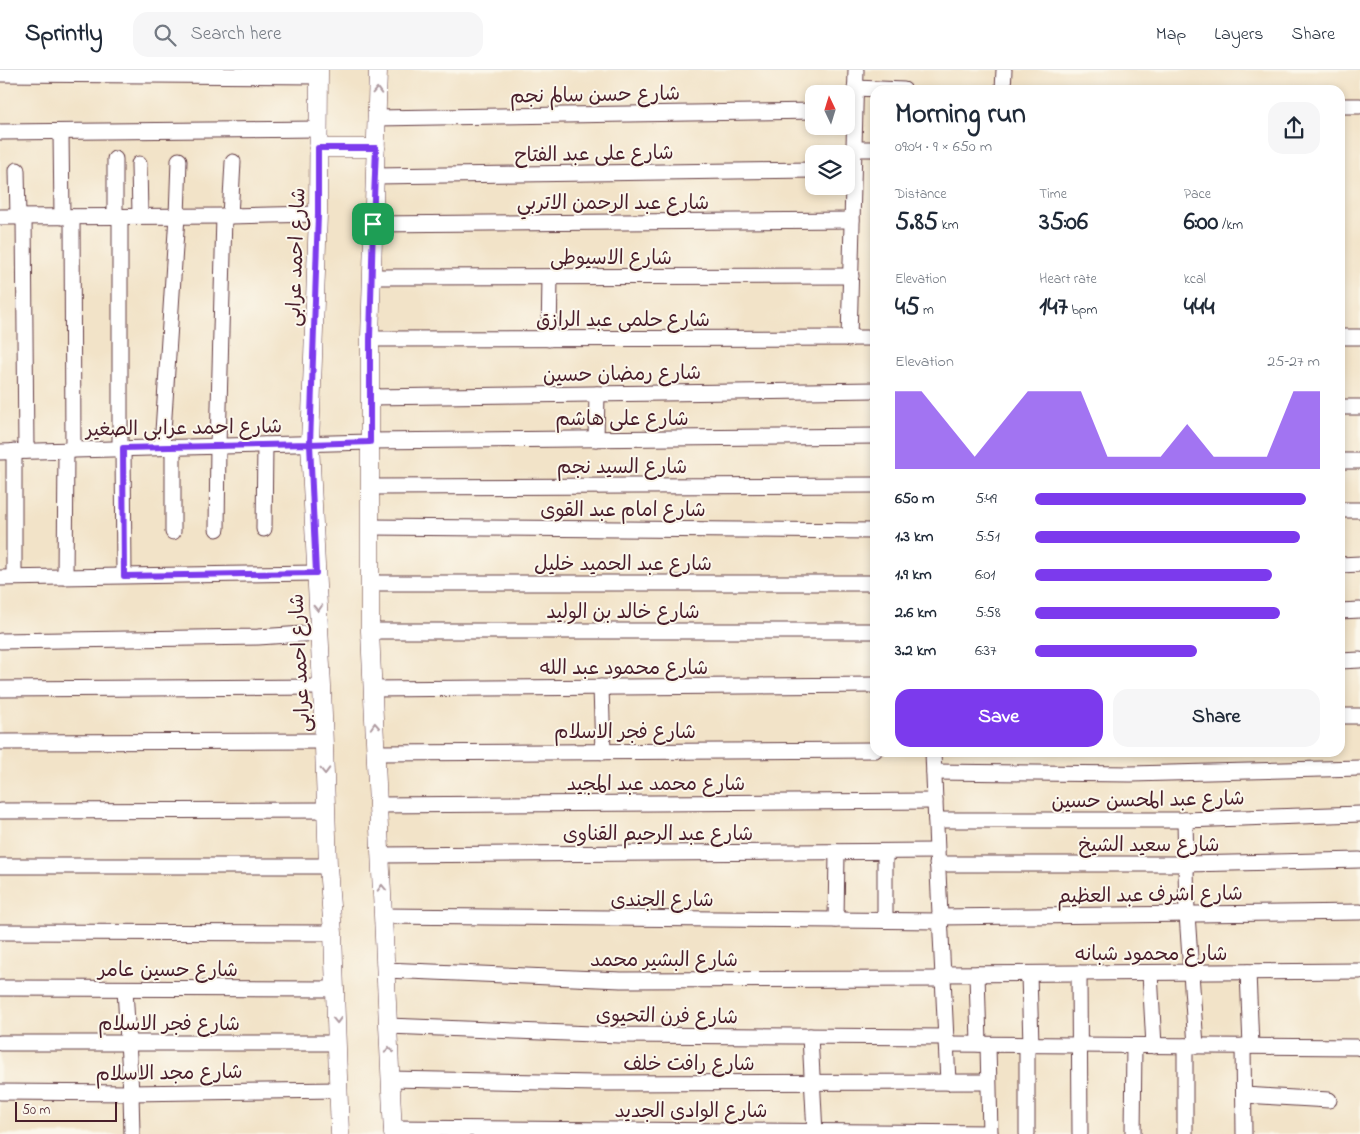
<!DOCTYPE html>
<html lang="en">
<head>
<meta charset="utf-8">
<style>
  body { margin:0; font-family:"Indie Flower","Playpen Sans Arabic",sans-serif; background:#f6f6f7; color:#1f2937; height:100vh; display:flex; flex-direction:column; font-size:19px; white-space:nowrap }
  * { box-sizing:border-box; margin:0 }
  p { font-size:16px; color:#747a83 }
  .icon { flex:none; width:28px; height:28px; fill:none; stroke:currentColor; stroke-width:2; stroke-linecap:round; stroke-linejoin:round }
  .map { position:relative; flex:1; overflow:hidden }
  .sheet { position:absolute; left:870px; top:15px; width:475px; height:672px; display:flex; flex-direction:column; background:#fff; border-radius:15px; box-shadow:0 2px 8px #0003 }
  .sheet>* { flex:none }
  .needle { width:32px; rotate:356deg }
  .fabs { position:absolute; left:805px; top:15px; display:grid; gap:10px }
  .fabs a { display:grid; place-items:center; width:50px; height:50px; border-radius:10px; background:#fff; box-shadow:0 2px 8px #0003; font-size:25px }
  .scale { position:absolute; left:15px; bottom:12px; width:102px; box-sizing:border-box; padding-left:5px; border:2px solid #4a1f2b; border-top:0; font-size:14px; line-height:18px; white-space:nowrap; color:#4a1f2b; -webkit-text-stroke:4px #fbf7ec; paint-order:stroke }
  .pin { position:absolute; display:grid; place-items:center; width:42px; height:42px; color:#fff; margin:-21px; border-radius:10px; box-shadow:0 2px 8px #0006 }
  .round { display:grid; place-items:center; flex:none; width:52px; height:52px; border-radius:15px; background:#f6f6f7 }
  .head { display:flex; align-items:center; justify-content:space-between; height:85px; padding:0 25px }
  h1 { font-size:28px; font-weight:800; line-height:38px }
  .metrics { display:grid; grid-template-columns:repeat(3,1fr); gap:8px; height:85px; padding:5px 25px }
  .metrics div { display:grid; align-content:center }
  .metrics b { font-size:25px; font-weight:800 }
  .metrics small { font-size:14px; font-weight:400 }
  .metrics p { font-size:14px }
  .chart { height:140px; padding:10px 25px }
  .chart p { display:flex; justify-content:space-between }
  .chart svg { width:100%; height:90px; margin-top:5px; fill:#7c3aed; opacity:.7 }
  .button { display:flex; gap:10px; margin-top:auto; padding:10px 25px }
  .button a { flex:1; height:58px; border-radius:15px; background:#7c3aed; color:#fff; font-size:20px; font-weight:800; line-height:58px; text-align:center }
  .button a+a { background:#f6f6f7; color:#1f2937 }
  ul { padding:0 25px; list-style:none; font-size:16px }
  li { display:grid; grid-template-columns:80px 60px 1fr; align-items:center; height:38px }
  li i { height:12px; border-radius:6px; background:#7c3aed }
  header { display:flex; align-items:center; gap:30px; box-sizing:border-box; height:70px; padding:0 25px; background:#fff; border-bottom:1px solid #e0e1e3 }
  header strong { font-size:24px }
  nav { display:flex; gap:28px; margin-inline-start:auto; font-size:18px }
  .search { width:350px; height:45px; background:#f6f6f7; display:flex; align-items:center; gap:12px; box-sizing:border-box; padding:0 18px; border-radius:15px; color:#747a83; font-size:19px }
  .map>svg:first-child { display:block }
</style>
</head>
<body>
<header>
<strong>Sprintly</strong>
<div class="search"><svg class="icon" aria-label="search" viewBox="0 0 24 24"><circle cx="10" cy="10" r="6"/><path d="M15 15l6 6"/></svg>Search here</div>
<nav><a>Map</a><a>Layers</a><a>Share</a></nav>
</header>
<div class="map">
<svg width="1360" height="1064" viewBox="0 0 1360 1064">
  <rect width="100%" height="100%" fill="#fbf7ec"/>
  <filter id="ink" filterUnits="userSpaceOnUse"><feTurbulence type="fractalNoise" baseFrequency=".02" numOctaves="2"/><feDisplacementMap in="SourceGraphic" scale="10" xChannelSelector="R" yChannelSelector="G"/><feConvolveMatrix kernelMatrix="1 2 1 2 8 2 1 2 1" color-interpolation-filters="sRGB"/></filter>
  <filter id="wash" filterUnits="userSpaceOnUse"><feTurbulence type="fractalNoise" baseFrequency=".0096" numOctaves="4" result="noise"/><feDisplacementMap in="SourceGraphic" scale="20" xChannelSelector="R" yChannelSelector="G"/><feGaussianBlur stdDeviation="1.12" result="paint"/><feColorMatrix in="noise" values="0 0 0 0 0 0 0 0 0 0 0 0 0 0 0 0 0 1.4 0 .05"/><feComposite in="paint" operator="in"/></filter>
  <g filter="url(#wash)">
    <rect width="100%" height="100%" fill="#f2e3c8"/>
  </g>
  <g filter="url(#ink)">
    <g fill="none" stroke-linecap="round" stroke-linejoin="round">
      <g stroke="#633c43" stroke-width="17">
        <g id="minor">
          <polyline points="0,4 319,6"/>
          <polyline points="855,18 904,20"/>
          <polyline points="1003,20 1004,0"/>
          <polyline points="1340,36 1360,36"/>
          <polyline points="376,48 814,41"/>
          <polyline points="0,62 319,59"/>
          <polyline points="61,62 62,147"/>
          <polyline points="854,79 875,79"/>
          <polyline points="115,89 115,146"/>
          <polyline points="139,94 140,146"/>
          <polyline points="17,100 18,147"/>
          <polyline points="375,106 814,100"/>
          <polyline points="230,146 233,92"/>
          <polyline points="0,147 230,146 318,144"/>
          <polyline points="24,147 26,381"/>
          <polyline points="72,147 73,380"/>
          <polyline points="373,154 852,150"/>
          <polyline points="372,207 851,206"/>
          <polyline points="1340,267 1360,267"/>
          <polyline points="370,269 875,268"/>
          <polyline points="549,269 550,207"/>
          <polyline points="849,269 856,0"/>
          <polyline points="370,327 875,320"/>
          <polyline points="1340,337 1360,337"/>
          <polyline points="596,369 597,324"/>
          <polyline points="370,371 875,366"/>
          <polyline points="162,377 177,146 179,90"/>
          <polyline points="173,377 173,462"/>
          <polyline points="120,378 120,146"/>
          <polyline points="123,378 124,505"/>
          <polyline points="0,382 370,372"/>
          <polyline points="1340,391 1360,391"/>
          <polyline points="370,417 875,415"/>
          <polyline points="1340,440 1360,440"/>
          <polyline points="370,457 875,461"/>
          <polyline points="217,459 218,376 224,146"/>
          <polyline points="264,459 265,375"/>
          <polyline points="1340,495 1360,494"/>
          <polyline points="14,507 14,381"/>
          <polyline points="65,507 66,380"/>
          <polyline points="0,508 316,503"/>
          <polyline points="370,513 875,513"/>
          <polyline points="1340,541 1360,540"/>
          <polyline points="370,561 875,561"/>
          <polyline points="0,571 258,567 319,563"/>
          <polyline points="1340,591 1360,590"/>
          <polyline points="601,617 603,682"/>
          <polyline points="0,619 322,617"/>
          <polyline points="373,619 875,615"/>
          <polyline points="1340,646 1360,646"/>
          <polyline points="0,672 324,671"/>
          <polyline points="933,682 937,781 948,1012"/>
          <polyline points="376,683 875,680"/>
          <polyline points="934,702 1131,704 1360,698"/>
          <polyline points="378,735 935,731"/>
          <polyline points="0,741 326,740"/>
          <polyline points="936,750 1185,750 1360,744"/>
          <polyline points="1185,750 1187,844 1196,976"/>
          <polyline points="380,785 937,781"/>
          <polyline points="937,794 1186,794 1360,790"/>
          <polyline points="0,796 328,796"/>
          <polyline points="383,846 940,851"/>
          <polyline points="940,847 1360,842"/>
          <polyline points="836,850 837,782"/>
          <polyline points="885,850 885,782"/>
          <polyline points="0,862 333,863"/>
          <polyline points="385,900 621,910 943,909"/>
          <polyline points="1248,902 1251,976"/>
          <polyline points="1079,903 1080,1064"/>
          <polyline points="1150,903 1154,976"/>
          <polyline points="943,904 1360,901"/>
          <polyline points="977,904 979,974"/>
          <polyline points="1029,904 1031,975"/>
          <polyline points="0,918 336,919"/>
          <polyline points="125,919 131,1023 132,1064"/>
          <polyline points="388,956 619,965 946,967"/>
          <polyline points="810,966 815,1064"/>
          <polyline points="0,973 337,973"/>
          <polyline points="947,974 1357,977 1360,978"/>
          <polyline points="988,975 990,1064"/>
          <polyline points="1027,975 1027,1064"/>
          <polyline points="1185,976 1185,1064"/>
          <polyline points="1243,976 1244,1064"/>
          <polyline points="390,1009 595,1013 988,1012"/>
          <polyline points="0,1022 131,1023 338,1020"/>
          <polyline points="1244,1025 1329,1030"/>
          <polyline points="392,1058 990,1063"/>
          <polyline points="1133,1064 1134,976"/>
        </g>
      </g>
      <g stroke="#633c43" stroke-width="19">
        <g id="tertiary">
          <polyline points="319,0 318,144 310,374 322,617 328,796 333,863 340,1064"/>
          <polyline points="378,0 370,269 370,561 393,1064"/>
          <polyline points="318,78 376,78"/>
        </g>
      </g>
      <use href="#minor" stroke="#fff" stroke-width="15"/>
      <use href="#tertiary" stroke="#fff" stroke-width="18"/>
    </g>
    <defs><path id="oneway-chevron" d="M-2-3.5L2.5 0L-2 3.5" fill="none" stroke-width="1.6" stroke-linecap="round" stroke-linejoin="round" transform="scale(1.25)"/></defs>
    <g stroke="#ae9aa0">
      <use href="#oneway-chevron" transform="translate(377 21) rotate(-88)"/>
      <use href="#oneway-chevron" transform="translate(318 538) rotate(87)"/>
      <use href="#oneway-chevron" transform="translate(375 656) rotate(-93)"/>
      <use href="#oneway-chevron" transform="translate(325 701) rotate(88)"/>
      <use href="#oneway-chevron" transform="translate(382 818) rotate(-92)"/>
      <use href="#oneway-chevron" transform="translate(337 950) rotate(88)"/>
      <use href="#oneway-chevron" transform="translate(389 980) rotate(-93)"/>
    </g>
  </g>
  <g fill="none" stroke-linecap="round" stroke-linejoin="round" filter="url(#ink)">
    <g stroke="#fff" stroke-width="10">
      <polyline id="route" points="373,154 370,269 370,372 310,374 316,503 124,506 123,378 310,374 318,144 318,78 376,78 373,154"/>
    </g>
    <use href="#route" stroke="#7c3aed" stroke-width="6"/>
  </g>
  <g text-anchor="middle" stroke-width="4" stroke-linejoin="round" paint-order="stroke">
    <g font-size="20" fill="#4a1f2b" stroke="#fbf7ec">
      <text transform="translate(595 24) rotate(-1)" y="7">شارع حسن سالم نجم</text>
      <text transform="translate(594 83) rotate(-1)" y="7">شارع على عبد الفتاح</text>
      <text x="613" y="139">شارع عبد الرحمن الاتربي</text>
      <text transform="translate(295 187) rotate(-88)" y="7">شارع احمد عرابى</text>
      <text x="611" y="194">شارع الاسيوطى</text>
      <text x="623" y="256">شارع حلمى عبد الرازق</text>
      <text transform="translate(622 303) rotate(-1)" y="7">شارع رمضان حسين</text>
      <text x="622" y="355">شارع على هاشم</text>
      <text transform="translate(184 357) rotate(-1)" y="7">شارع احمد عرابى الصغير</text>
      <text x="622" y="403">شارع السيد نجم</text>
      <text x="623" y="446">شارع امام عبد القوى</text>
      <text x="623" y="500">شارع عبد الحميد خليل</text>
      <text x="623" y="548">شارع خالد بن الوليد</text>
      <text transform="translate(299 593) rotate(-93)" y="7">شارع احمد عرابى</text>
      <text x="624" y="604">شارع محمود عبد الله</text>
      <text x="625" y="668">شارع فجر الاسلام</text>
      <text x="656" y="720">شارع محمد عبد المجيد</text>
      <text transform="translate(1148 729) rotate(-1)" y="7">شارع عبد المحسن حسين</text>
      <text x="658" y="770">شارع عبد الرحيم القناوى</text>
      <text x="1149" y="781">شارع سعيد الشيخ</text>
      <text transform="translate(1150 824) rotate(-1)" y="7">شارع اشرف عبد العظيم</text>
      <text x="662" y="836">شارع الجندى</text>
      <text x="1151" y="890">شارع محمود شبانه</text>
      <text x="664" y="896">شارع البشير محمد</text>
      <text x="168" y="906">شارع حسين عامر</text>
      <text transform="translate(667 945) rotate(1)" y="7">شارع فرن التحيوى</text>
      <text x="169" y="960">شارع فجر الاسلام</text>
      <text x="689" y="1000">شارع رافت خلف</text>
      <text transform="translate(169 1002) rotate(-1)" y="7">شارع مجد الاسلام</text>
      <text x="691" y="1047">شارع الوادى الجديد</text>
    </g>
  </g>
</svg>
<div class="fabs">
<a><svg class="needle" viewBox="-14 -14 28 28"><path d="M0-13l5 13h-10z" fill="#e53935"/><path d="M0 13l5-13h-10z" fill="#747a83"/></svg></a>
<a><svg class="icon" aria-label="layers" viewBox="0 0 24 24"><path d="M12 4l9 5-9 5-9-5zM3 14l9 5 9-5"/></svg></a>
</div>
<div class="scale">50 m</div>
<div class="pin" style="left:373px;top:154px;background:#1e9e55"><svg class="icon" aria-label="arrive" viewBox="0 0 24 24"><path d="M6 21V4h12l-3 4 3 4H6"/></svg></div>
<section class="sheet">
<div class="head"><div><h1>Morning run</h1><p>09:04 · 9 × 650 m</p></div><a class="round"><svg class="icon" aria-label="share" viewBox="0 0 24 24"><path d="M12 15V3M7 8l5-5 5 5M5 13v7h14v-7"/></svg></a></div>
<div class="metrics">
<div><p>Distance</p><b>5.85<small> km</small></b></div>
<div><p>Time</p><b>35:06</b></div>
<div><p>Pace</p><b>6:00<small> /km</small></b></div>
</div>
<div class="metrics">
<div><p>Elevation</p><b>45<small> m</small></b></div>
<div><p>Heart rate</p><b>147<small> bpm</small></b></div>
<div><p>kcal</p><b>444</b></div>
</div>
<div class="chart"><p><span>Elevation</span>25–27 m</p>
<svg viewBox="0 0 160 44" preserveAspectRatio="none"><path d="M0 44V6L10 6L20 22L30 38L40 22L50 6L60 6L70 6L80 38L90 38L100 38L110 22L120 38L130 38L140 38L150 6L160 6V44z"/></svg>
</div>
<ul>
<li><b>650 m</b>5:49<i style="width:95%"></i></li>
<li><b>1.3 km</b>5:51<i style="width:93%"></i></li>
<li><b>1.9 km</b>6:01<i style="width:83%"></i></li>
<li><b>2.6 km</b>5:58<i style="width:86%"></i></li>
<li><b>3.2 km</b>6:37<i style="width:57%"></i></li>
</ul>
<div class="button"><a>Save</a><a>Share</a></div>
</section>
</div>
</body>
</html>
